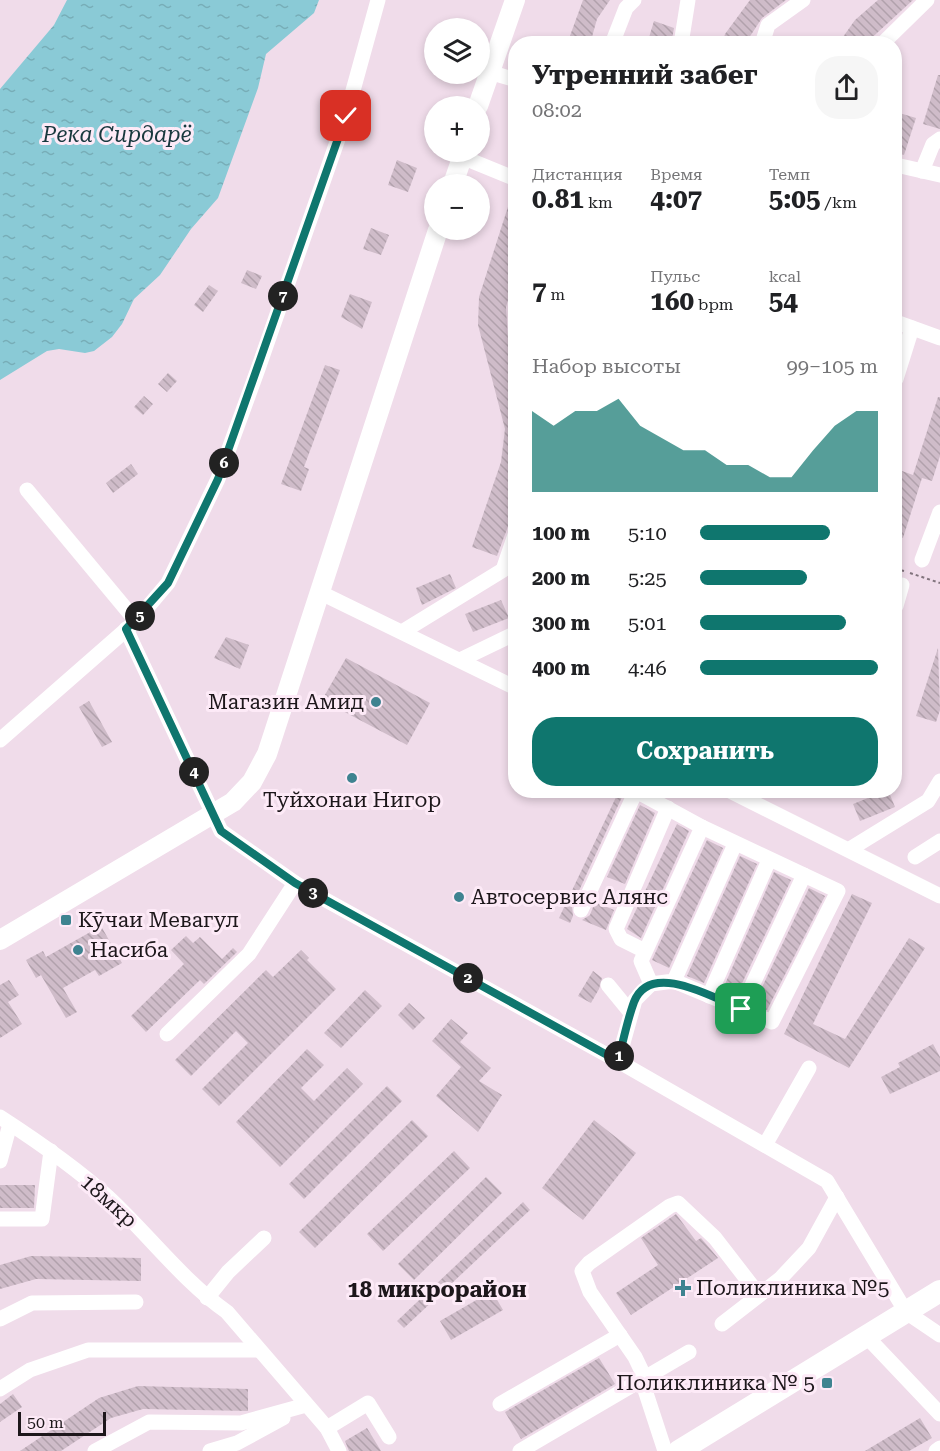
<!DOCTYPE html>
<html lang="ru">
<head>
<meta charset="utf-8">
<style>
  body { margin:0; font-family:"Roboto Serif",serif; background:#f6f6f6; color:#202124; height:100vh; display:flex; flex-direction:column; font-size:22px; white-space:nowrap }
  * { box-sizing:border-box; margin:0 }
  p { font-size:20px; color:#757577 }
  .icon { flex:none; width:33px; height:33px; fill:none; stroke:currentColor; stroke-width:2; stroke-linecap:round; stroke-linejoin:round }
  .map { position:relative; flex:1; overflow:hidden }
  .sheet { position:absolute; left:508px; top:36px; width:394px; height:762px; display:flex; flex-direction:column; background:#fff; border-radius:24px; box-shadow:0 3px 9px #0003 }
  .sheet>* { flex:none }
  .fabs { position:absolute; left:424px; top:18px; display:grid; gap:12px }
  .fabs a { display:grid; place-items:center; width:66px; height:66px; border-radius:50%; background:#fff; box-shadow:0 3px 9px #0003; font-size:30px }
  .scale { position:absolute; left:18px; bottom:15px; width:88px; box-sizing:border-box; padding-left:6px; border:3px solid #1d171b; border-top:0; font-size:16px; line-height:21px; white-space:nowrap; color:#1d171b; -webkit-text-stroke:4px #fdeaf7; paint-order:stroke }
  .pin { position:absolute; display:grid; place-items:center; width:51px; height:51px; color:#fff; margin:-26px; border-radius:12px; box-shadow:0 3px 9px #0006 }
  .km { position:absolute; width:30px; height:30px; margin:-15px; border-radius:50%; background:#222; color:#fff; font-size:16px; line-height:30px; text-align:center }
  .round { display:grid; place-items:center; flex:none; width:63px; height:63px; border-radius:24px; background:#f6f6f6 }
  .head { display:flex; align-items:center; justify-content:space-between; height:102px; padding:0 24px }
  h1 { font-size:27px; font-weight:700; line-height:45px }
  .stats { display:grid; grid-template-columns:repeat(3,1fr); gap:9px; height:102px; padding:6px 24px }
  .stats div { display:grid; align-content:center }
  .stats b { font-size:26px; font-weight:700 }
  .stats small { font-size:16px; font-weight:400 }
  .stats p { font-size:16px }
  .chart { height:168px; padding:12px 24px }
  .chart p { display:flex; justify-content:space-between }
  .chart svg { width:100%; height:108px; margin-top:6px; fill:#0f766e; opacity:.7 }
  .cta { display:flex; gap:12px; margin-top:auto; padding:12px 24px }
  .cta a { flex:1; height:69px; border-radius:24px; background:#0f766e; color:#fff; font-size:24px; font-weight:700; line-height:69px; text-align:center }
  ul { padding:0 24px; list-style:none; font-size:20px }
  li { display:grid; grid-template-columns:96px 72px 1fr; align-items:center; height:45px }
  li i { height:15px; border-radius:8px; background:#0f766e }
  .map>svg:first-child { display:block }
</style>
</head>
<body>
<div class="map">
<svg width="940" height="1451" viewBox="0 0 940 1451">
  <defs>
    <pattern id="water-ripples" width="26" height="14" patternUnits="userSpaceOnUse" patternTransform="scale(1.5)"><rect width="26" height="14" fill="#8acad6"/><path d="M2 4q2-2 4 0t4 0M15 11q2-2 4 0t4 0" fill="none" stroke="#77adb7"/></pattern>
    <pattern id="building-back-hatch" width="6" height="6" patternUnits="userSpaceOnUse" patternTransform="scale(1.5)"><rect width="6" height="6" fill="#cfbcc9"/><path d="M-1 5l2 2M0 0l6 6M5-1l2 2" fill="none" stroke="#b1a1ac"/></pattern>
  </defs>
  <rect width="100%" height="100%" fill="#f0dcea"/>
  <polygon fill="url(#water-ripples)" points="67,0 319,0 314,13 266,54 258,88 218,198 191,229 160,275 134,299 122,324 112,337 94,351 85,353 59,349 47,351 0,380 0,89 54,25"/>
  <g fill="url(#building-back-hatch)">
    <polygon points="583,0 610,0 597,19 590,44 567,44"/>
    <polygon points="750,0 786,0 762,18 745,44 722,44 725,34"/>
    <polygon points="878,0 913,0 865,44 838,44 855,20"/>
    <polygon points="654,21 674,28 671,44 647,44"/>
    <polygon points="938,75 940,75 940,129 923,124"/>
    <polygon points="896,112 916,118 904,155 896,152"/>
    <polygon points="397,160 417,168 408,192 388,185"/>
    <polygon points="514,188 516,189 516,272 506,307 508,339 516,370 516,505 497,556 472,547 501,462 505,429 478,325 479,297"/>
    <polygon points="371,228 389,235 381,255 363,249"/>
    <polygon points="247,270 262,276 256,289 241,283"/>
    <polygon points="209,285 218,291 203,312 194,305"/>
    <polygon points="350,294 372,302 362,329 341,317"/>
    <polygon points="325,365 340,370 304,467 309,469 301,491 281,484"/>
    <polygon points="168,373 177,381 167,392 158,384"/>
    <polygon points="144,396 153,404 143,415 134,407"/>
    <polygon points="938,397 940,397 940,456 932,481 922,478 903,538 896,535 896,493 902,471 913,475"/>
    <polygon points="131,464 138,474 113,493 106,483"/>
    <polygon points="450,574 456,588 422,605 416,588"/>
    <polygon points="501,600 509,618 473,632 465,614"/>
    <polygon points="226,637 249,645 240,669 214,658"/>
    <polygon points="938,648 940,710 936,722 916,716"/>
    <polygon points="346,658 430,703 407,745 322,700"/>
    <polygon points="89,701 112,742 102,747 79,707"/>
    <polygon points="888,790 895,807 860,821 853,804"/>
    <polygon points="617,795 622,797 572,906 573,916 570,923 559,918"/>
    <polygon points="640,805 655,813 625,884 607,877"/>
    <polygon points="677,824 689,831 641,938 627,929"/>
    <polygon points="707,840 723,848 669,968 652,960"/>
    <polygon points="740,856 757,864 704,983 687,976"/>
    <polygon points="774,872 791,880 736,996 722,991"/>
    <polygon points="809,888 825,896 767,1010 754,1004"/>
    <polygon points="852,894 872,903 813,1024 845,1039 909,938 925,948 849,1068 784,1034"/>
    <polygon points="595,902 614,910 606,930 582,920 590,915"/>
    <polygon points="101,926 122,963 99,976 95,970 63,988 77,1012 66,1018 41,975 36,978 26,960 43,951 46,957"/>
    <polygon points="186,936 193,943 200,937 222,959 233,948 237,952 204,984 200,980 146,1032 131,1016 184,964 171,950"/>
    <polygon points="301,950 309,958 307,960 336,989 219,1106 202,1089 248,1043 236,1031 191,1076 175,1060 266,970 273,977"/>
    <polygon points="593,971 602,978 599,989 591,1003 578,996"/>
    <polygon points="9,980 19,995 8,1002 22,1024 0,1038 0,985"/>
    <polygon points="365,990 382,1006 341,1048 324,1033"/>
    <polygon points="409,1003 425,1018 413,1030 398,1015"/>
    <polygon points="451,1019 468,1033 460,1042 491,1068 479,1081 502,1095 478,1132 436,1096 461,1067 432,1041"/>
    <polygon points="933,1044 940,1057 940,1071 890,1094 881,1077 900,1067 898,1063"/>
    <polygon points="307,1049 324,1065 301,1088 314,1101 347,1068 363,1084 280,1167 236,1122"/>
    <polygon points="387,1086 402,1101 304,1199 289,1184"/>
    <polygon points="412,1120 428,1136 315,1248 299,1232"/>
    <polygon points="594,1120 636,1153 583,1220 542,1188"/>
    <polygon points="454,1151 470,1168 383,1251 367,1234"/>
    <polygon points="486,1177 502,1193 414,1280 398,1264"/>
    <polygon points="0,1185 35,1185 34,1208 0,1208"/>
    <polygon points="523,1202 530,1210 404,1328 397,1321"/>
    <polygon points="676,1214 696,1241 701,1238 718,1258 631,1315 616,1293 658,1265 641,1238"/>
    <polygon points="31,1256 141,1258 141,1281 36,1279 0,1289 0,1265"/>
    <polygon points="492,1291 503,1310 451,1340 440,1321"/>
    <polygon points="599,1358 615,1384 521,1439 505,1412"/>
    <polygon points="138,1386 248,1389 248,1411 143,1409 111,1418 61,1451 20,1451 99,1398"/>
    <polygon points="13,1394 22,1407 0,1422 0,1404"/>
    <polygon points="920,1418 932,1438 909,1451 865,1451"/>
    <polygon points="367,1428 381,1451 349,1451 345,1441"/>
  </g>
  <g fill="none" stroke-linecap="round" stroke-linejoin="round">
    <g stroke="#80737c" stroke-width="2" stroke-dasharray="3 3" stroke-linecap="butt">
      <polyline points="896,569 904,571"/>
      <polyline points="910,573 940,583"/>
    </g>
    <g stroke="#fff" stroke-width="15">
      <polyline points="612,44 626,8 634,0"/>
      <polyline points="681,44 688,0"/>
      <polyline points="762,44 768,25 803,0"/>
      <polyline points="882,44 927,0"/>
      <polyline points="489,72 516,80"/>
      <polyline points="462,157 516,179"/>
      <polyline points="896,165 940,175"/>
      <polyline points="922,171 933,144 940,139"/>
      <polyline points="896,322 940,338"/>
      <polyline points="896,379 912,328"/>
      <polyline points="27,490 136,621"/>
      <polyline points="922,560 940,512"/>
      <polyline points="319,592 516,688"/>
      <polyline points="896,606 902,585"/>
      <polyline points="126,629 221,831 295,883 618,1061 827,1181 906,1312 940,1335"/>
      <polyline points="402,632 503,570 516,532"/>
      <polyline points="460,660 516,633"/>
      <polyline points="0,740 136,621 168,583 218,479 258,369 346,116 378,0"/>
      <polyline points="728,790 940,896"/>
      <polyline points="850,849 928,801 940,781"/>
      <polyline points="915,857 940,841"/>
      <polyline points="581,910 636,791 702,827 838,891 772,1022 674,981"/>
      <polyline points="645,951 621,939 616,929 668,808"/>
      <polyline points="651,984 641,961 702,827"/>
      <polyline points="608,985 631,1013"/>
      <polyline points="709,996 769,860"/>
      <polyline points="741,1009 804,875"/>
      <polyline points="167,1034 249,954 295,883"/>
      <polyline points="618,1061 635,1000 651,984 674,981 735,844"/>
      <path d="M0 1117C37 1141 75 1167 108 1197 148 1234 182 1280 227 1312L327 1428"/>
      <polyline points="765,1145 809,1068"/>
      <polyline points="0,1161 10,1124"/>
      <polyline points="0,1219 42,1219 51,1151"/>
      <polyline points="207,1298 228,1272 264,1238"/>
      <polyline points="0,1319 32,1303 136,1302"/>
      <polyline points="722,1324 780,1279 809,1248 837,1197"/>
      <polyline points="867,1337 940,1414"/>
      <polyline points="0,1389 30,1370 88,1350 259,1350"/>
      <polyline points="500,1404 620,1335"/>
      <polyline points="95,1451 149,1422 241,1423 306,1405"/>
      <polyline points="210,1451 237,1443 283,1418"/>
      <polyline points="339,1451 327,1428 368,1403 389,1437"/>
      <polyline points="520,1451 689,1352"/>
      <polyline points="665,1451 645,1390 645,1378 635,1357 590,1292 582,1271 589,1263 670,1206 678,1203 715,1238 759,1295"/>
      <polyline points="936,1451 940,1448"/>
    </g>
    <g stroke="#fff" stroke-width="20">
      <polyline points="478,106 515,0"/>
      <polyline points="453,184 464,152"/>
      <polyline points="0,940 233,802 252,782 267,754 438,230"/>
    </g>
    <polyline stroke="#fff" stroke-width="22" points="679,1451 940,1291"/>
  </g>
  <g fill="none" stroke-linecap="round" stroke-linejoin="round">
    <g stroke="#fff" stroke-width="12">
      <path id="route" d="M346 116 218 479 168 583 126 629 221 831 295 883 618 1061C623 1042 627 1021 634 1002 650 960 714 998 741 1009"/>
    </g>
    <use href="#route" stroke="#0f766e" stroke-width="8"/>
  </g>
  <g fill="#3e8390" stroke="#fdeaf7" stroke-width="2">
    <circle cx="376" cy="702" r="6"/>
    <circle cx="352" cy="778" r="6"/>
    <circle cx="459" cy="897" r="6"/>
    <rect x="60" y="914" width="12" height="12" rx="3"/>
    <circle cx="78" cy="950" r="6"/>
    <path d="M680 1279h6v6h6v6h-6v6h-6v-6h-6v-6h6z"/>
    <rect x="821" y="1377" width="12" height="12" rx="3"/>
  </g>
  <g text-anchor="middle" stroke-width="6" stroke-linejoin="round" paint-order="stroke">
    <g font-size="21" fill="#1d171b" stroke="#fdeaf7" text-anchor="start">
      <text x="364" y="709" text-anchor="end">Магазин Амид</text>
      <text x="352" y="807" text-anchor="middle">Туйхонаи Нигор</text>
      <text x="471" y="904">Автосервис Алянс</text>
      <text x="78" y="927">Кӯчаи Мевагул</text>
      <text x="90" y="957">Насиба</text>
      <text x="696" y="1295">Поликлиника №5</text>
      <text x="815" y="1390" text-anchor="end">Поликлиника № 5</text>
    </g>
    <g font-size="21" fill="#1d171b" stroke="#fdeaf7">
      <text transform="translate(109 1201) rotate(42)" y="7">18мкр</text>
    </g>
    <g font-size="22" font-style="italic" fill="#18383e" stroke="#fdeaf7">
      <text x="117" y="142">Река Сирдарё</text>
    </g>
    <g font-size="22" font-weight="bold" fill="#1d171b" stroke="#fdeaf7">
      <text x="437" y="1297">18 микрорайон</text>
    </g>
  </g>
</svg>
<div class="fabs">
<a><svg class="icon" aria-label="layers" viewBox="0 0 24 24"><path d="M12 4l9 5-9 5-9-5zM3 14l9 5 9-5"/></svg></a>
<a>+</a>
<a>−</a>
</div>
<div class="scale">50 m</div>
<div class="pin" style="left:741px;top:1009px;background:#1e9e55"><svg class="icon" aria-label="arrive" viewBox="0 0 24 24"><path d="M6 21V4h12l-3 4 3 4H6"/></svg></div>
<div class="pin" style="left:346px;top:116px;background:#d93025"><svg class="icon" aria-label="check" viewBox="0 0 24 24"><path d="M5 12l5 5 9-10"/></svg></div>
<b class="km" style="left:619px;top:1056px">1</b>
<b class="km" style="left:468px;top:978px">2</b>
<b class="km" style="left:313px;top:893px">3</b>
<b class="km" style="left:194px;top:772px">4</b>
<b class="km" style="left:140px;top:616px">5</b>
<b class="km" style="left:224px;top:463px">6</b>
<b class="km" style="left:283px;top:296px">7</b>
<section class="sheet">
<div class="head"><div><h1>Утренний забег</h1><p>08:02</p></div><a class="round"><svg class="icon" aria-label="share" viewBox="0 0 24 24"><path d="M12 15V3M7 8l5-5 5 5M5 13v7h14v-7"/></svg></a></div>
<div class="stats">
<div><p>Дистанция</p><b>0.81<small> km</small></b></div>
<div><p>Время</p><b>4:07</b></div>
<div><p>Темп</p><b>5:05<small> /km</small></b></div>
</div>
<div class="stats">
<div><b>7<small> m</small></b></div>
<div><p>Пульс</p><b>160<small> bpm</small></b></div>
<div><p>kcal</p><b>54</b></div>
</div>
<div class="chart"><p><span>Набор высоты</span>99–105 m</p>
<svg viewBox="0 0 160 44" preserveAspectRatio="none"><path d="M0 44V11L10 17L20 11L30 11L40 6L50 17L60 22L70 27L80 27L90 33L100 33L110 38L120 38L130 27L140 17L150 11L160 11V44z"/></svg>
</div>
<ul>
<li><b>100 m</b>5:10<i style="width:73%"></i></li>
<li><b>200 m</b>5:25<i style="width:60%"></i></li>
<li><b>300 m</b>5:01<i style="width:82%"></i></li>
<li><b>400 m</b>4:46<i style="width:100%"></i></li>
</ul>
<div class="cta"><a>Сохранить</a></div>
</section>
</div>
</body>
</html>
